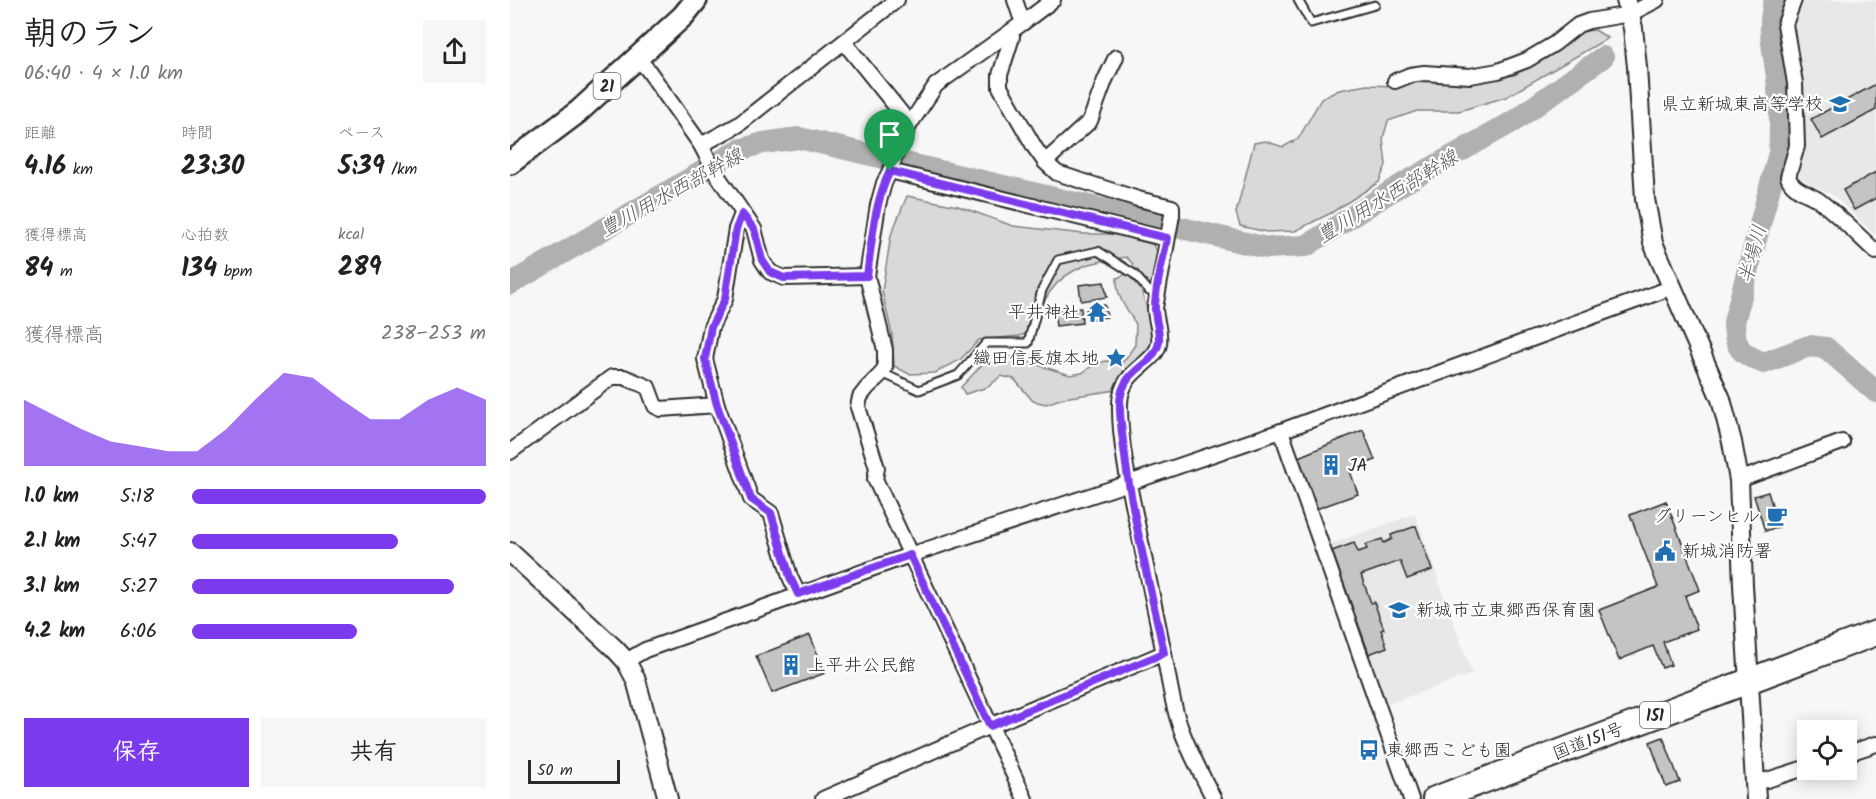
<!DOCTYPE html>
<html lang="ja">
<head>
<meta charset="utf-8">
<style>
  body { margin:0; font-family:Kalam,"Klee One",sans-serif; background:#f6f6f6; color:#222; height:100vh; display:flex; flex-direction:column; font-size:22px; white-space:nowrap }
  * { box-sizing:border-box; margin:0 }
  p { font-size:20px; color:#767676 }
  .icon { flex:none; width:33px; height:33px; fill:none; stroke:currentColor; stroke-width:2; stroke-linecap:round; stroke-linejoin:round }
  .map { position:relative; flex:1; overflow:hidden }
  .side { display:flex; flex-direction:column; background:#fff; width:510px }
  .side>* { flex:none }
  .controls { position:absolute; left:1287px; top:720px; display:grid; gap:12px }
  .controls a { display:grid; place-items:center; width:60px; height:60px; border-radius:0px; background:#fff; box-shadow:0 3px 15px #0003; font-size:30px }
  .scale { position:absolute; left:18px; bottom:15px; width:92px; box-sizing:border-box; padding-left:6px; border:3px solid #2b2b2b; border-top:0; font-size:16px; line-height:21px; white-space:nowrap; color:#2b2b2b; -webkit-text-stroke:4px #fff; paint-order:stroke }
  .pin { position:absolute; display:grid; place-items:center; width:51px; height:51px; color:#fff; margin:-62px -26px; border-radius:50% 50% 50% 0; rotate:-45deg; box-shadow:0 0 6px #0007 }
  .pin .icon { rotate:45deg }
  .round { display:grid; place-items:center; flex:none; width:63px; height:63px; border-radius:0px; background:#f6f6f6 }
  .summary { display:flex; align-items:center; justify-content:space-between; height:102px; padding:0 24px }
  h1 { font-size:33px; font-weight:700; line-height:45px }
  .figures { display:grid; grid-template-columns:repeat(3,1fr); gap:9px; height:102px; padding:6px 24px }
  .figures div { display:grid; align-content:center }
  .figures b { font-size:26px; font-weight:700 }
  .figures small { font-size:16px; font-weight:400 }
  .figures p { font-size:16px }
  .chart { height:168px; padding:12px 24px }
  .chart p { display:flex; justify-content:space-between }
  .chart svg { width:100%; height:108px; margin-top:6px; fill:#7c3aed; opacity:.7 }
  .action { display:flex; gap:12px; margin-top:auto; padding:12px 24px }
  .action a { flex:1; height:69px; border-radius:0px; background:#7c3aed; color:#fff; font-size:24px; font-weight:700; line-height:69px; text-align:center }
  .action a+a { background:#f6f6f6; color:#222 }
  ul { padding:0 24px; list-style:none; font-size:20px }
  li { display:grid; grid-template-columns:96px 72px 1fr; align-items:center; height:45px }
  li i { height:15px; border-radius:8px; background:#7c3aed }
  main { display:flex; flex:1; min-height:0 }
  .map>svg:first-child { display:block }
</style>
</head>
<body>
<main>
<section class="side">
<div class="summary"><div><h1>朝のラン</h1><p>06:40 · 4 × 1.0 km</p></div><a class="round"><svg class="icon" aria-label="share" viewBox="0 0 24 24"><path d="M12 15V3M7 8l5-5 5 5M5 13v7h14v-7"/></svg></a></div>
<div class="figures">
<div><p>距離</p><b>4.16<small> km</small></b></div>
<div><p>時間</p><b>23:30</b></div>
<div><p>ペース</p><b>5:39<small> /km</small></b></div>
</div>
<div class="figures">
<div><p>獲得標高</p><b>84<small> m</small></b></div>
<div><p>心拍数</p><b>134<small> bpm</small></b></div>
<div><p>kcal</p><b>289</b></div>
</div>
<div class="chart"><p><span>獲得標高</span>238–253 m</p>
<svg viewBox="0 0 160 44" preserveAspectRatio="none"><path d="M0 44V17L10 23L20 29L30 34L40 36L50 38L60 38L70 29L80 17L90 6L100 8L110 17L120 25L130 25L140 17L150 12L160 17V44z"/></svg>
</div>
<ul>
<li><b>1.0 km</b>5:18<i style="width:100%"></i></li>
<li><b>2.1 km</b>5:47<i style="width:70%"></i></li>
<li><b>3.1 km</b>5:27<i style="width:89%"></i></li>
<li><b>4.2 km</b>6:06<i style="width:56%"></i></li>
</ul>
<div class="action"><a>保存</a><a>共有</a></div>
</section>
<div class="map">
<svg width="1366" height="799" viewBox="0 0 1366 799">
  <rect width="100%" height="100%" fill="#f7f7f7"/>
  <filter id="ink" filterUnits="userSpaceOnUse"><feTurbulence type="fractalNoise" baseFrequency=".0167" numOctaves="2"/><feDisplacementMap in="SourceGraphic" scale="12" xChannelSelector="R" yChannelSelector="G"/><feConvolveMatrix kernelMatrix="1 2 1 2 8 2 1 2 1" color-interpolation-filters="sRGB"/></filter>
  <g filter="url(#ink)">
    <g fill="#e8e8e8">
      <polygon points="1295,0 1366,0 1366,236 1324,196 1286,176 1295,145 1292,63 1283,25"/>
      <polygon points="905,514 962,674 872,706 815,546"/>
    </g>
    <g fill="#d9d9d9" stroke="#828282" stroke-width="1.5">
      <polygon points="1085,30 1098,38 996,97 949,111 907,111 878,121 873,138 876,165 869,182 821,213 785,231 757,232 730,226 726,213 744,143 755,141 773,147 788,139 811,99 829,90 857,85 886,86 899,78 964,80 1005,75 1067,32"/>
      <path d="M397 196 448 206 503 226 574 234H606L642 244 648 252 643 280 632 292C634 304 640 313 642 324 648 350 621 372 606 390L553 398 536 404 523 401 504 379 491 376 478 387 455 394 451 387 480 356H499L560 375 572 373 582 366 595 361 613 362 625 345 626 324C616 309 606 296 607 278L619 273 623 264 616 257C602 260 586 261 574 266 543 278 531 301 524 331L509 336 469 340 450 360 425 373 399 374 384 366 382 334 372 291 381 235Z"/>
    </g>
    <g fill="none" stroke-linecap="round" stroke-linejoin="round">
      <g stroke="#b0b0b0" stroke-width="22">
        <path d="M1265 0C1256 26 1264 52 1267 78 1270 103 1271 128 1269 153L1224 322C1225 348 1229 353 1254 363L1299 346 1316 348 1366 392"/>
        <polyline points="0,284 229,150 253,143 289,138 757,248 796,246 891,185 1004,121 1093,57"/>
      </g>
    </g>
    <g fill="#c4c4c4" stroke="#2b2b2b" stroke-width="1.5">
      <polygon points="1366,84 1366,110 1312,139 1301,119"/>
      <polygon points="1366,172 1366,198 1344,210 1333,190"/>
      <polygon points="594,282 597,297 571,301 569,285"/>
      <polygon points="595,305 597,317 578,320 576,307"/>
      <polygon points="571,308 572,323 546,326 544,311"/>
      <polygon points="853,430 865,460 840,471 848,494 806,509 786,458"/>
      <polygon points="1258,492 1269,527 1255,531 1244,496"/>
      <polygon points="1156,501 1190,590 1175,596 1187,629 1153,642 1161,665 1152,668 1143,646 1109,660 1089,610 1148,587 1120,515"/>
      <polygon points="906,526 922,570 897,579 890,561 851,575 861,603 864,602 874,629 871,630 877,647 859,654 822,551 844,543 848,552 857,549 855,545 872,539 874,543 882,539 881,535"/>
      <polygon points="300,635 315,673 262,693 246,656"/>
      <polygon points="1153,737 1170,782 1156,787 1140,742"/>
    </g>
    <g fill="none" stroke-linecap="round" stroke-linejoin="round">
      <g stroke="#2b2b2b" stroke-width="11">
        <g id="lane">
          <polyline points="788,0 801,23 865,5"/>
          <polyline points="372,373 409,390 448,375 476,343 518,343 532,290 548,260 588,251 624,274 639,291 646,294"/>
        </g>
      </g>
      <g stroke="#2b2b2b" stroke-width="18">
        <g id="street">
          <polyline points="505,0 510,15 514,22 426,85 400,124 388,148 380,171 374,183 368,205 357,276 375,350 375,367 372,373 357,388 350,397 348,407 367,468 365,479 515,799"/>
          <path d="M1284 0 1275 24 1285 83 1287 146 1278 177C1282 189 1297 193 1307 199 1325 212 1349 236 1366 252"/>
          <polyline points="514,22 543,0"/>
          <path d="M501 32 502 37 490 75V87L525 148 535 162 547 173 628 199 662 207V215L645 308C645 319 651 332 649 344 645 365 611 369 610 403 609 447 623 503 632 547 639 582 647 618 654 654 659 679 662 705 671 729 680 753 692 776 704 799"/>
          <polyline points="334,42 400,124"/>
          <polyline points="127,58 138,70 191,145 205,172 244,229 252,260 260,272 274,278 357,276"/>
          <polyline points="885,81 900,75 914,73 960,76 988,71 1017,60 1044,44 1068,25 1079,21 1120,14 1147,0"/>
          <polyline points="191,145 228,125 387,0"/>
          <polyline points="535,162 580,121 595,80 606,57"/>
          <polyline points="380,171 657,239"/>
          <polyline points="232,214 226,229 215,299 201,327 195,359 207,405 241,499 261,513 280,577 288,594"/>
          <polyline points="771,431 901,799"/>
          <polyline points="0,452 102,377 114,377 138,387 145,406 151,409 207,405"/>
          <polyline points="1229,480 1332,442"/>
          <polyline points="116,661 135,650 400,555 619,483 771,431 1163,287"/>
          <polyline points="1336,754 1366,744"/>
          <polyline points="1245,781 1257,780 1298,767"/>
          <polyline points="313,799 480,726 654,653"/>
        </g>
      </g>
      <g stroke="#2b2b2b" stroke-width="22">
        <g id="secondary">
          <polyline points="1116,0 1123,28 1127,67 1135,199 1143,243 1211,399 1222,442 1229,480 1233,585 1246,799"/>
          <polyline points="0,552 104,648 116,661 126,680 158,799"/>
        </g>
      </g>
      <g stroke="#2b2b2b" stroke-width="26">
        <polyline id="primary" points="0,163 68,112 173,16 186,0"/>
      </g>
      <g stroke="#2b2b2b" stroke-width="28">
        <polyline id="highway" points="925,799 1366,633"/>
      </g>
      <use href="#lane" stroke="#fff" stroke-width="7"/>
      <use href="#street" stroke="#fff" stroke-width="14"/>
      <use href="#secondary" stroke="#fff" stroke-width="18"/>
      <use href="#primary" stroke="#fff" stroke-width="21"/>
      <use href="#highway" stroke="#fff" stroke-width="24"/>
    </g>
  </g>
  <g fill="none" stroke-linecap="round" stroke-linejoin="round" filter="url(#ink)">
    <g stroke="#fff" stroke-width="12">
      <path id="route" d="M380 171 657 238C653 261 646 283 645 306 644 319 652 334 648 346 640 368 613 369 610 401 609 422 614 444 616 465 625 528 641 591 654 653L480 726 400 555 288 594 280 577 261 513 241 499 207 405 195 359 201 327 215 299 226 229 232 214 244 229 252 260 260 272 274 278 357 276C362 241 364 203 380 171Z"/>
    </g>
    <use href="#route" stroke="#7c3aed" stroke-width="8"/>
  </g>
  <defs>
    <g id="school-bare" transform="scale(1.62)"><path d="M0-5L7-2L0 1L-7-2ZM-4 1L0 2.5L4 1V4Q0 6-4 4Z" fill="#1f6fb2" stroke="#fff" stroke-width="2.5" paint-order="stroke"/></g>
    <g id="temple-bare" transform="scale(1.62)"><path d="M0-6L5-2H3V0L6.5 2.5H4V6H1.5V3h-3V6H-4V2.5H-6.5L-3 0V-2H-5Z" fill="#1f6fb2" stroke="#fff" stroke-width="2.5" paint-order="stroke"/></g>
    <g id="sight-bare" transform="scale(1.62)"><path d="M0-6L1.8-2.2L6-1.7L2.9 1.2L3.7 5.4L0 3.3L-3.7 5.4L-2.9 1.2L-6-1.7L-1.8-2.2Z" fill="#1f6fb2" stroke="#fff" stroke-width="2.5" paint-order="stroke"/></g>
    <g id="building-bare" transform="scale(1.62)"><path d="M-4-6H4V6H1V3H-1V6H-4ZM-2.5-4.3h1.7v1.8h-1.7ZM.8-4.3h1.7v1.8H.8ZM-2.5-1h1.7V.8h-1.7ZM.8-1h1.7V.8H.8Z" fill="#1f6fb2" stroke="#fff" stroke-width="2.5" paint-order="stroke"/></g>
    <g id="cafe-bare" transform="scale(1.62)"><path d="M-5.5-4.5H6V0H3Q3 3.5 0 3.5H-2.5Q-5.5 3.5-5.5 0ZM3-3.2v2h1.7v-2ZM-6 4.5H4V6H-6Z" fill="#1f6fb2" stroke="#fff" stroke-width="2.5" paint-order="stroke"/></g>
    <g id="civic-bare" transform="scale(1.62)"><path d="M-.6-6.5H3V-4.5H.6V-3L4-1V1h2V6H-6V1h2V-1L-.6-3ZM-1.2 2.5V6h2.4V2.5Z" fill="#1f6fb2" stroke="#fff" stroke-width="2.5" paint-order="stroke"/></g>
    <g id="bus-bare" transform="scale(1.62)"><path d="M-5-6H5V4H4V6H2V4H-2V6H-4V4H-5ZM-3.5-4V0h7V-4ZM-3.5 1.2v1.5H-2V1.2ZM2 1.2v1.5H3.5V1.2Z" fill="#1f6fb2" stroke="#fff" stroke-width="2.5" paint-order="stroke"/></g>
  </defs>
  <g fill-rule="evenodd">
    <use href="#school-bare" x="1330" y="104"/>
    <use href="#temple-bare" x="587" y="312"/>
    <use href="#sight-bare" x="606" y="358"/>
    <use href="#building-bare" x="821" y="465"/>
    <use href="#cafe-bare" x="1267" y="516"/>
    <use href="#civic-bare" x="1155" y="551"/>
    <use href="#school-bare" x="889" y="610"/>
    <use href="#building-bare" x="281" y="665"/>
    <use href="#bus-bare" x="859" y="750"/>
  </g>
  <g text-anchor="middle" stroke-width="4.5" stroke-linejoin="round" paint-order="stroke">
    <g fill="#fff" stroke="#6b6b6b" stroke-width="1.5">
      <rect x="83.5" y="73" width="27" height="26" rx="4.5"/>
      <rect x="1130" y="702" width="30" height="26" rx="4.5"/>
    </g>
    <g font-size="16" font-weight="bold" fill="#2b2b2b">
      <text x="97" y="92">21</text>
      <text x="1145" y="721">151</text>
    </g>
    <g font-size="18" fill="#2b2b2b" stroke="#fff" text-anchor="start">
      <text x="1313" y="110" text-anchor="end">県立新城東高等学校</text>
      <text x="570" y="318" text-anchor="end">平井神社</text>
      <text x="589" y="364" text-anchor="end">織田信長旗本地</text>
      <text x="838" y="471">JA</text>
      <text x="1250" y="522" text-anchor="end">グリーンヒル</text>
      <text x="1172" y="557">新城消防署</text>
      <text x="906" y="616">新城市立東郷西保育園</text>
      <text x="298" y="671">上平井公民館</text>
      <text x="876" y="756">東郷西こども園</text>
    </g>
    <g font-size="18" fill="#2b2b2b" stroke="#fff">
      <text transform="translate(1078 741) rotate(-21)" y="6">国道151号</text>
    </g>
    <g font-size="20" font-style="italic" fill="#5a5a5a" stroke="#fff">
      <text transform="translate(161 192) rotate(-29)" y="7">豊川用水西部幹線</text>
      <text transform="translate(877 196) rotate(-31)" y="7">豊川用水西部幹線</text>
      <text transform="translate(1242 254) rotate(-75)" y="7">半場川</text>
    </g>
  </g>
</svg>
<div class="controls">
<a><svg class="icon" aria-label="locate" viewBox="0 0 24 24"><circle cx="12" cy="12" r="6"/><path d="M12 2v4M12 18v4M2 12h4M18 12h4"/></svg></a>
</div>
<div class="scale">50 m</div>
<div class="pin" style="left:380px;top:171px;background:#1e9e55"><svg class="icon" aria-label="arrive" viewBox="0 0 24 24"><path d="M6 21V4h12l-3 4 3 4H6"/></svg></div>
</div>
</main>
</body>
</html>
